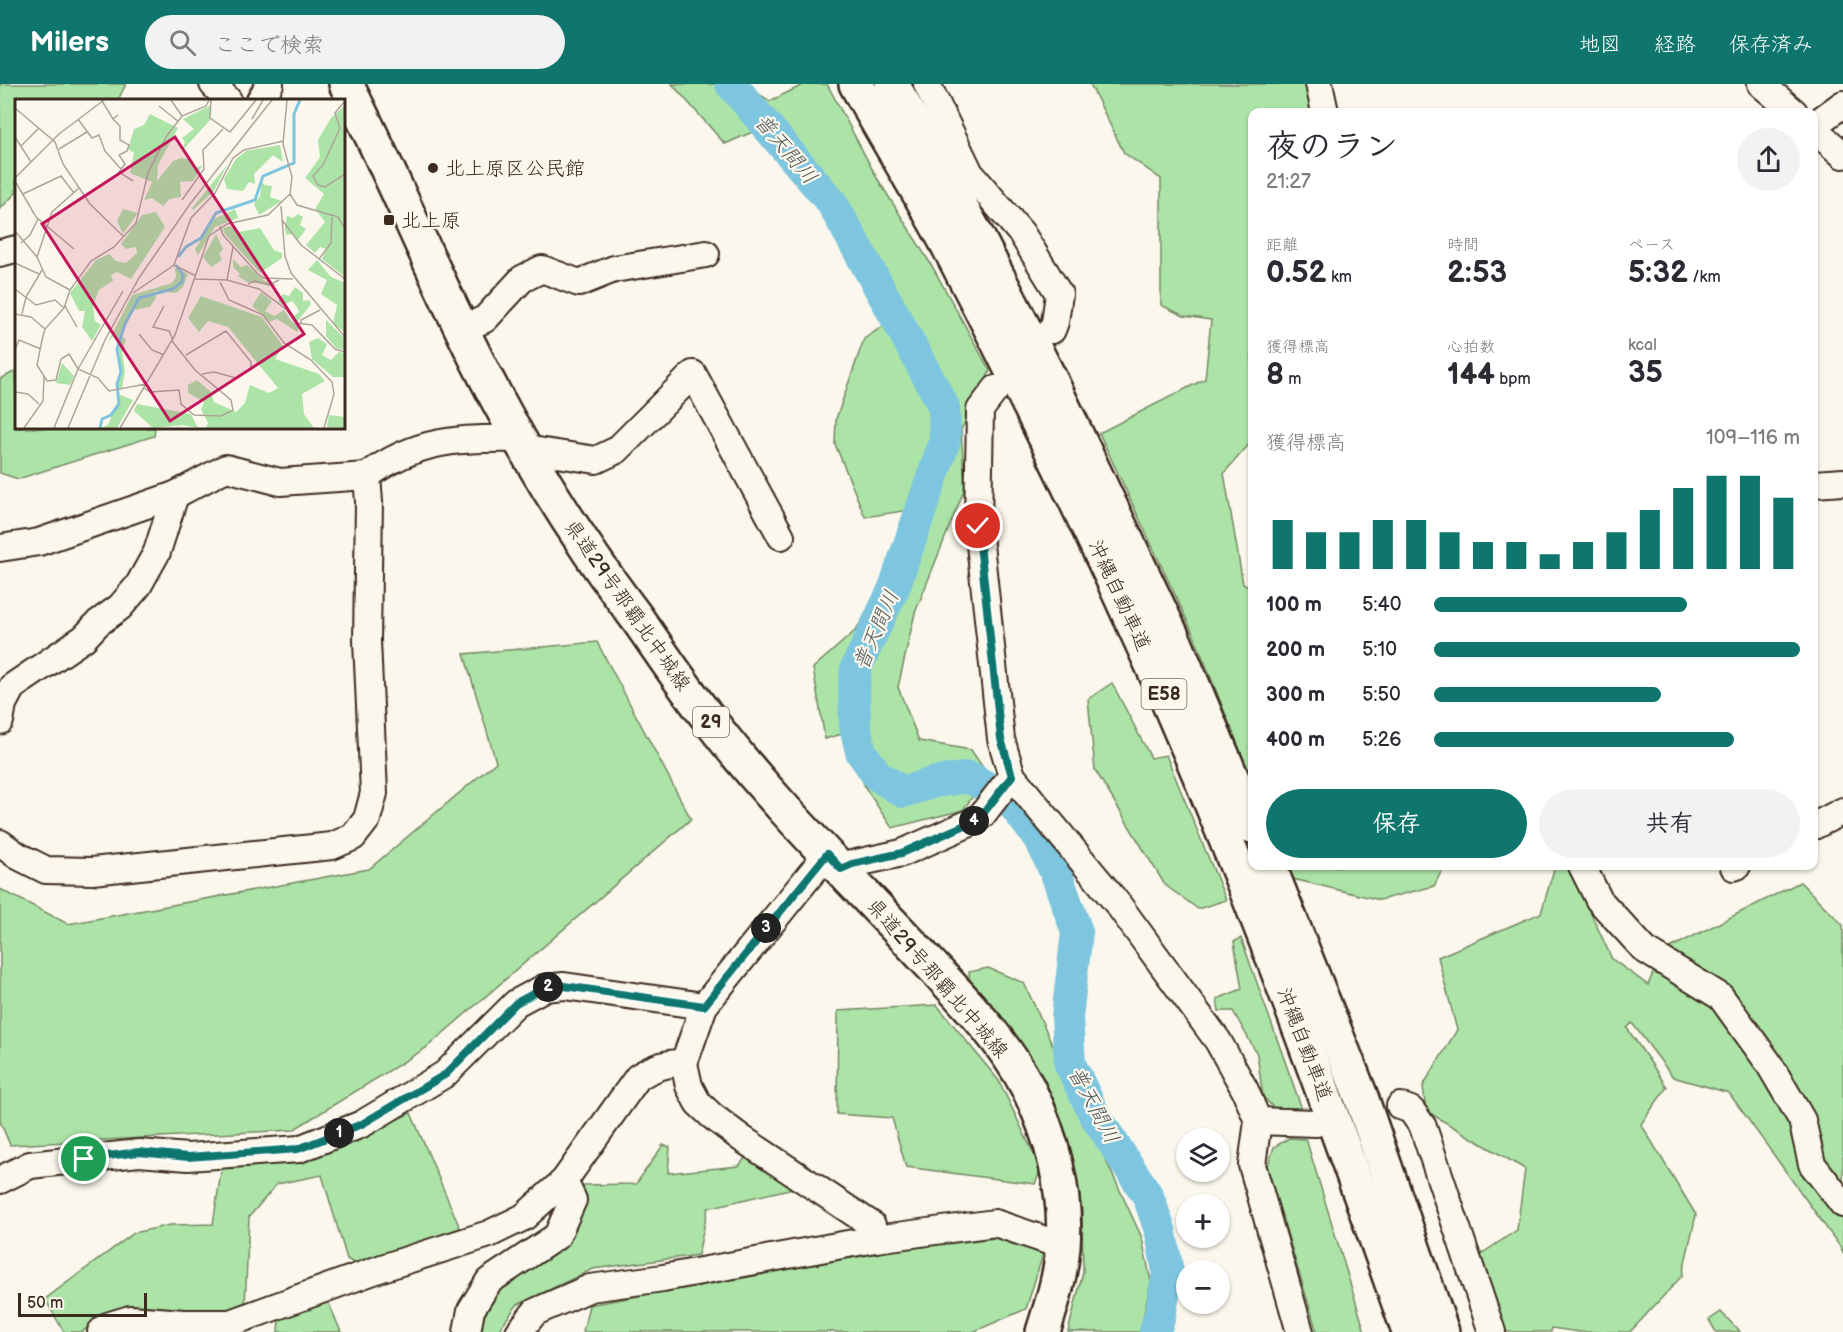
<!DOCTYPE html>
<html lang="ja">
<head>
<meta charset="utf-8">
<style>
  body { margin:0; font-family:"Balsamiq Sans","Klee One",sans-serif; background:#f2f2f3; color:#2b2b33; height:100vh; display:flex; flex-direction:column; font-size:22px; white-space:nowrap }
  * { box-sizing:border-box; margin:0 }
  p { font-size:20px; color:#7c7c81 }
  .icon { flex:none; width:33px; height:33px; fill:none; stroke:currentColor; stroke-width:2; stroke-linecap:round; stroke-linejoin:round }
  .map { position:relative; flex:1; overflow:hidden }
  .details { position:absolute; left:1248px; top:24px; width:570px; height:762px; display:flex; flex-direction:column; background:#fff; border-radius:12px; box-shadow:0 2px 4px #0004 }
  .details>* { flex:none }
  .fabs { position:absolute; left:1176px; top:1044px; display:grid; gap:12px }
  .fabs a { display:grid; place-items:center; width:54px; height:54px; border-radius:50%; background:#fff; box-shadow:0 2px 4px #0004; font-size:30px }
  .scale { position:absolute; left:18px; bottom:15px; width:129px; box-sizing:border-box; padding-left:6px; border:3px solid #3b2a1e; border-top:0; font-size:16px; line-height:21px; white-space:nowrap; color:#3b2a1e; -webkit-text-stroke:4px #fbf7ec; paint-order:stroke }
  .pin { position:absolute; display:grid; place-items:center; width:51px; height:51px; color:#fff; margin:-26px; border:3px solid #fff; border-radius:50%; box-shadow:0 2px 6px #0007 }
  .km { position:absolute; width:30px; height:30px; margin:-15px; border-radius:50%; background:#222; color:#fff; font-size:16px; line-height:30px; text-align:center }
  .round { display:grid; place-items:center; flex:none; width:63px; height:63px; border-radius:32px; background:#f2f2f3 }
  .head { display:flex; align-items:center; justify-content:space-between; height:102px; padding:0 18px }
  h1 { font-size:33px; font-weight:700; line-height:45px }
  .figures { display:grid; grid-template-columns:repeat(3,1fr); gap:9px; height:102px; padding:6px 18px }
  .figures div { display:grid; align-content:center }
  .figures b { font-size:30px; font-weight:700 }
  .figures small { font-size:16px; font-weight:400 }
  .figures p { font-size:16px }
  .chart { height:168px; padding:12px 18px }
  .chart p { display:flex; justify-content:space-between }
  .chart svg { width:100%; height:108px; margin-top:6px; stroke:#0f766e; stroke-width:6 }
  .button { display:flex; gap:12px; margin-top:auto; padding:12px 18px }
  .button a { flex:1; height:69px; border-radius:36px; background:#0f766e; color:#fff; font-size:24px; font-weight:700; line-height:69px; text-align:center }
  .button a+a { background:#f2f2f3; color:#2b2b33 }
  ul { padding:0 18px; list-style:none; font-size:20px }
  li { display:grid; grid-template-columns:96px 72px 1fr; align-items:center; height:45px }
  li i { height:15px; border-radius:8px; background:#0f766e }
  header { display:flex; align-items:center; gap:36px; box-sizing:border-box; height:84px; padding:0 30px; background:#0f766e; color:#fff }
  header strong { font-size:28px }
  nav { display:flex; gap:33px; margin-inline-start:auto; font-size:21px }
  .search { width:420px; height:54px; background:#f2f2f3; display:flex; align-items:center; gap:15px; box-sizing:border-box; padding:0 21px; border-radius:33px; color:#7c7c81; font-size:22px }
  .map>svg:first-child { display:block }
</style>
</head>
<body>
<header>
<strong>Milers</strong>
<div class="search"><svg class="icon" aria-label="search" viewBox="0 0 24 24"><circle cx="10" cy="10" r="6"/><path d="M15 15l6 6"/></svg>ここで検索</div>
<nav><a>地図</a><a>経路</a><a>保存済み</a></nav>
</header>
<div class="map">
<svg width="1843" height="1248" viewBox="0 0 1843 1248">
  <rect width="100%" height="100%" fill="#fbf7ec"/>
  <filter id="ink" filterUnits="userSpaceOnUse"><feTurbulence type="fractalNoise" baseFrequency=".0167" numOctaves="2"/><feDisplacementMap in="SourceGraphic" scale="12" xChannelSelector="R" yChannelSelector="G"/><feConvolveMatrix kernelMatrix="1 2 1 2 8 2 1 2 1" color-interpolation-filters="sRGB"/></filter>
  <g filter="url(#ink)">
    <g fill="#ace4a8" stroke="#748763" stroke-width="1.5">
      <polygon points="0,0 126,0 118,16 16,16 16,109 0,125"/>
      <polygon points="672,0 743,0 770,17 803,1 803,0 827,0 877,94 932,182 990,287 961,346 965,404 915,529 898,603 919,657 971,666 988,691 963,726 892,744 866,705 842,650 825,655 813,584 855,547 922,446 909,426 865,433 835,360 836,335 864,255 889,238 837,138 813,114 757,46 725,60"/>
      <polygon points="1090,0 1307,0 1312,28 1252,28 1252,357 1224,389 1243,500 1252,505 1252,696 1193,549 1099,349 1205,295 1211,236 1184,232 1161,221 1161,95 1124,69"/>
      <polygon points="16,287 16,344 155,344 154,352 18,395 0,389 0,295"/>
      <polygon points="597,558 691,735 426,964 293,1046 10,1061 0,1037 0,805 68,840 369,785 496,678 464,570"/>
      <polygon points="1112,599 1151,674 1166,671 1226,816 1198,825 1165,801 1095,686 1088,615"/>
      <polygon points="1287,782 1444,782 1434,802 1380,816 1293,795"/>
      <polygon points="1555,782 1569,782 1612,875 1648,901 1662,868 1800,798 1843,841 1843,1170 1841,1164 1729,1009 1673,993 1632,939 1627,944 1667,1003 1641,1040 1696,1131 1682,1192 1630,1248 1579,1248 1552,1244 1551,1248 1500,1248 1478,1172 1517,1146 1525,1085 1426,1027 1423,1002 1457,946 1438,873 1541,829"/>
      <polygon points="1241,854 1303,1028 1277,1027 1263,1013 1257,970 1233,927 1219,927 1217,915 1242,905 1234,858"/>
      <polygon points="988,884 1024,899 1142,1154 1151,1198 1140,1248 1068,1248 1083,1188 1082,1125 1070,1062 1054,1016 1022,962 970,904 969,888"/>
      <polygon points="937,921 999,997 1041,1085 1035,1100 906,1083 892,1034 837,1030 838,927"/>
      <polygon points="411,1029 460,1144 358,1182 347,1175 322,1091 277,1100 249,1133 245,1222 227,1228 132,1221 95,1234 83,1248 64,1248 45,1215 134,1149 170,1141 213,1140 222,1082 321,1070"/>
      <polygon points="1289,1054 1306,1055 1365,1248 1317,1248 1267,1083 1274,1063"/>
      <polygon points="663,1061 670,1063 668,1089 739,1082 748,1070 798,1103 708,1124 698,1171 593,1185 517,1221 497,1248 465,1248 494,1201 565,1155 584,1101 636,1100"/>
      <polygon points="1004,1153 1043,1170 1026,1225 973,1248 583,1248 589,1221 889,1167"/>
      <polygon points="328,1217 341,1248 278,1248 279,1235"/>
      <polygon points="1721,1228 1740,1248 1716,1248 1709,1236"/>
    </g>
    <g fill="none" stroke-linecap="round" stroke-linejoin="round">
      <polyline stroke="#7ec6df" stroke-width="32" points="731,0 832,119 900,241 944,323 945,356 894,504 856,584 854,603 855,642 861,668 878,692 903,708 935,698 969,693 1006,714 1016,724 1041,757 1057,792 1077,848 1067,933 1070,980 1094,1030 1148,1112 1161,1149 1168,1188 1161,1227 1155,1248"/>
      <g stroke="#3b2a1e" stroke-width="30">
        <g id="minor">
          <polyline points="213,0 228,16"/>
          <polyline points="927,0 970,89 1022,150 1059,210 1055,238 1052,246"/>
          <polyline points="1319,0 1325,28"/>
          <polyline points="1761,0 1794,28"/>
          <polyline points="260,16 270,0"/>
          <polyline points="1814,41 1843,20"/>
          <polyline points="1814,45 1843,71"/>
          <polyline points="0,169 16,165"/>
          <polyline points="462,245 485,235 522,195 542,185 579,199 614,185 706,170"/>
          <polyline points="996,305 980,326 978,442 1001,655 1012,692 1117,819 1218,957 1245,1006 1258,1037 1252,1081 1300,1248"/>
          <polyline points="525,365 596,376 617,366 693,290 781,452"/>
          <polyline points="1814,400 1843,398"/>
          <path d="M0 464 39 458 175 411 226 384 280 398 367 392C416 355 460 354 519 355"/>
          <polyline points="0,637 3,620 12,603 84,554 98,539 120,523 138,502 157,468 175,411"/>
          <polyline points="1814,742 1843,727"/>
          <polyline points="0,759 18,772 46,786 92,787 332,762 353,753 367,735 374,709 367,557 369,418 367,392"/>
          <polyline points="827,770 704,922 684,979 689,1002 698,1019 712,1032 741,1054 872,1141 875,1155"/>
          <polyline points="1582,782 1599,816 1645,866 1721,913 1768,978 1802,1036 1812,1080 1843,1120"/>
          <polyline points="1734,783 1737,782"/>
          <polyline points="841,785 852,780 902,769 972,738 982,731 1012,692"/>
          <polyline points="1400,1022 1411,1026 1423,1043 1492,1248"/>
          <polyline points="1258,1037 1316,1039"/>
          <polyline points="0,1096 30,1081 139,1069 188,1073 299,1065 362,1040 445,990 516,919 544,904 564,902 704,922"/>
          <path d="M101 1248 107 1242 130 1235 184 1239H230L382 1184 489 1150 524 1133 564 1097 638 993C652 984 667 978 684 979"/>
          <polyline points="467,1248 471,1226 489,1197 557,1152 573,1116 564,1097"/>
          <polyline points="519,1248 535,1228 590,1204 663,1194 875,1155 995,1139 1063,1162"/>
        </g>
      </g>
      <g stroke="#3b2a1e" stroke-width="38">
        <path id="major" d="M346 0C396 97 436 198 486 294 516 351 548 407 584 460 600 485 618 509 636 533 660 567 683 602 709 635 771 717 847 791 917 866 956 908 1002 953 1028 1004 1052 1051 1067 1109 1063 1162 1061 1191 1052 1220 1043 1248"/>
      </g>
      <g stroke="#3b2a1e" stroke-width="38">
        <g id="highway">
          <path d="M856 0C887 56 921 110 951 167 1022 303 1089 441 1152 581 1249 799 1330 1023 1409 1248"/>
          <polyline points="892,0 977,152 1051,297 1174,556 1252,742"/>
          <polyline points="1269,782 1360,1010 1442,1248"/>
        </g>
      </g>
      <use href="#minor" stroke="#fbf7ec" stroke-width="26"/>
      <use href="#major" stroke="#fbf7ec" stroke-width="33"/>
      <use href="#highway" stroke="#fbf7ec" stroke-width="33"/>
    </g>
  </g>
  <g fill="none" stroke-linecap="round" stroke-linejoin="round" filter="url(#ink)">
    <g stroke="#fff" stroke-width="12">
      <polyline id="route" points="84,1075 139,1068 188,1073 298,1065 362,1040 446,990 516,919 544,904 564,902 704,922 827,770 841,785 852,780 902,769 972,738 982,731 1012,692 1001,655 978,442"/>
    </g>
    <use href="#route" stroke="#0f766e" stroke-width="8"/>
  </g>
  <g fill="#3b2a1e" stroke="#fbf7ec" stroke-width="2">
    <circle cx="433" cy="84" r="6"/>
    <rect x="383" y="130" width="12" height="12" rx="3"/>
  </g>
  <g text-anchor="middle" stroke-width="4.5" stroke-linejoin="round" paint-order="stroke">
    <g fill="#fbf7ec" stroke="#75685c" stroke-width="1.5">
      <rect x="1141.5" y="595" width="45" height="30" rx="4.5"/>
      <rect x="693" y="623" width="36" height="30" rx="4.5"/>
    </g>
    <g font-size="18" font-weight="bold" fill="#3b2a1e">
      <text x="1164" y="616">E58</text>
      <text x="711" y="644">29</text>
    </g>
    <g font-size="20" fill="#3b2a1e" stroke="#fbf7ec" text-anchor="start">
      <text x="445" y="91">北上原区公民館</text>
      <text x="401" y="143">北上原</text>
    </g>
    <g font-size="20" fill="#3b2a1e" stroke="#fbf7ec">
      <text transform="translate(1120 511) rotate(65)" y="7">沖縄自動車道</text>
      <text transform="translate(628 521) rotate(55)" y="7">県道29号那覇北中城線</text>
      <text transform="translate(938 894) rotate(49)" y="7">県道29号那覇北中城線</text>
      <text transform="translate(1305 960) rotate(69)" y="7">沖縄自動車道</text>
    </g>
    <g font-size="21" font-style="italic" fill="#4f5958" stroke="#fbf7ec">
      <text transform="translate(786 65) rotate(50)" y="7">普天間川</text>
      <text transform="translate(876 546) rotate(-67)" y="7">普天間川</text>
      <text transform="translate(1094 1021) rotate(62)" y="7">普天間川</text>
    </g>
  </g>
  <g transform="translate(15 15)">
    <rect width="330" height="330" fill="#fbf7ec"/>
    <path d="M196 6 195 21 167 52 170 43 167 39 179 30 168 20ZM330 6V178L307 160 311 150 305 148 300 154 291 146 310 123 300 110 309 95 290 79 305 58 303 41 316 19ZM135 15 163 29 143 66 142 82 158 62 166 59 177 61 180 69 188 66 178 82 165 83 166 98 155 100 148 107 137 99 129 101 137 83 115 74 119 54 113 50 119 30 129 26ZM265 46 268 63 258 56 239 75 240 85 234 83 228 92 212 90 209 80 221 60 231 52ZM212 66 199 92 178 111 177 109ZM247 81 249 86 257 87 255 98 267 102 244 116 239 105 245 97ZM108 110 123 114 108 135 102 122ZM220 110 223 119 200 128 183 156 180 150 199 120ZM141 113 150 128 116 180 102 173 96 176 98 182 84 191 78 207 80 222 86 226 77 242 67 228 70 212H64L55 194 81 161 94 155 101 162 111 164 122 154 121 148 111 150 106 145 127 116ZM283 115 288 118 285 126 291 130 283 141 278 135 271 136 270 128 272 117 278 119ZM215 127 224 133 245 129 259 151 267 154V159L245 174 209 134 208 129ZM201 135 208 150 204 155 207 161 196 168 188 158ZM218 160 226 168 232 166 250 182 264 187 232 183 223 177 225 175 218 168ZM302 161 316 178 330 184V234L318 224 322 206 306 195 312 181 293 171ZM160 168 173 175 168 188 161 194 139 192 141 199 135 208 118 211 111 223 107 238 111 240 107 253 110 272 107 289 102 290 106 273 103 239 99 236 92 245 117 196 157 184 161 178ZM280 188 288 194V202L294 201 296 205 282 223 277 218 284 213 282 208 277 202 268 206 263 202 268 195 274 197ZM246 193 257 202 250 212 259 217 269 211 277 223 285 227 282 233 262 220 255 223 237 207ZM186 197 247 218 268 247 260 260 304 275 310 282 287 295 289 315 299 329H191L193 324 186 310 189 303 173 294V286L182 281 196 293 199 303 221 313 230 304 235 286 254 294 263 289 213 228 193 222 184 233 173 219ZM311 221 330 240V251L321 249 311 237ZM303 239 312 245 307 256 316 261 324 253 330 254V278H318L297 260 294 243ZM47 264 59 277 55 286 41 284ZM105 296 118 301 102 329H86L93 326ZM122 305 176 315 183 329 168 326 138 329 119 312ZM314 316 330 318V329L312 328Z" fill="#ace4a8"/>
    <path fill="none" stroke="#7ec6df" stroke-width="3" d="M163 158 171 148 186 139 201 114 240 101 248 77 279 64V15L285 1M85 329 87 320 96 316 104 305 102 285 106 273 102 250 110 225 124 199 158 190 167 183 168 176 161 166"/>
    <path fill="none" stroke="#aea59a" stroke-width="1.5" d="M156 1 167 17M196 1 195 19 215 33 241 1M87 2 98 20 103 16M330 2 320 14 325 29 308 66 298 77 303 86 310 88 330 75M144 7 164 23M0 9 40 43 48 65 75 105 109 138M63 20 77 39 84 36 90 52 106 70 104 73 118 82M98 20 105 27V41L114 46 112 52 104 56 110 65 106 70M237 20 248 1M0 38 16 63M6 47 24 29M44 50 72 33M0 79 44 35 89 1M0 82 21 118 59 150M8 95 46 77 59 94M275 95 282 106 323 118 330 130M167 101 189 70 188 51 208 30M266 107 270 157 276 174 330 238M267 121 286 146 330 180M205 127 208 136 243 175 249 179 278 180M0 132 22 158 31 178 55 191M6 144 15 136 23 120M22 158 37 113 64 89M304 160 316 144 317 118M0 164 24 175M159 166 181 177M180 180 212 181 218 148M212 181 244 190 272 211 281 224 297 226 320 250 330 253M205 183 214 201 248 216 269 244 296 261 317 283 319 295 309 329M233 185 240 182 254 186 264 181M0 190 21 206 40 201 49 209M118 194 159 166 176 119 200 94 218 59 229 51 268 42M50 207 62 228M149 207 138 228 154 232 158 241M0 215 16 218 30 230M7 215 11 198 27 171M286 225V221L305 211M124 235 137 251 149 256M0 251 4 241 26 250M171 256 211 232 236 263V270L221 279 199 273 187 275M131 285 94 292 83 279 63 270 54 255 46 260 41 281 32 282 22 266 27 241 30 230 49 209 55 191 76 162 99 148 121 124 133 74 151 38 167 17 191 7 194 1M129 289 135 293 164 291 166 305 179 316 206 317 218 311 216 301 180 271 157 242M0 293 13 295 24 305M9 329 28 302 29 278M39 329 63 270 108 192M53 329 90 241 124 179 175 105 257 1M105 329 160 236 194 137 212 125 253 116 275 95 277 78 268 45 272 1"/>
    <path fill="#c2185b" fill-opacity="0.15" stroke="#c2185b" stroke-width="3" d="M160 38 289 235 155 322 27 125Z"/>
    <rect width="330" height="330" fill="none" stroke="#3b2a1e" stroke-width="3"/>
  </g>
</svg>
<div class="fabs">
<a><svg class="icon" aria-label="layers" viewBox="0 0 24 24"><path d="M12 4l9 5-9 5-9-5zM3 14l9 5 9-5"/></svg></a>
<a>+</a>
<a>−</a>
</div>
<div class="scale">50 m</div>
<div class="pin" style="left:84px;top:1075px;background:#1e9e55"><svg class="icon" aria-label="arrive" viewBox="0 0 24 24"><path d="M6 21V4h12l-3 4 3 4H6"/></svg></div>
<div class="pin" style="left:978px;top:442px;background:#d93025"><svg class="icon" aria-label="check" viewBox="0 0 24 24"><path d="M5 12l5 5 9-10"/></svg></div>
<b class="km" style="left:339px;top:1049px">1</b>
<b class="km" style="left:548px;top:903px">2</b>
<b class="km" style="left:766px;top:844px">3</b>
<b class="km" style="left:974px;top:737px">4</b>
<section class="details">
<div class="head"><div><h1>夜のラン</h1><p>21:27</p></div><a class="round"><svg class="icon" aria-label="share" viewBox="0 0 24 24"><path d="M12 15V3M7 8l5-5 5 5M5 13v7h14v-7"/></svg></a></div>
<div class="figures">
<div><p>距離</p><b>0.52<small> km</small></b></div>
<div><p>時間</p><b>2:53</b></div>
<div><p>ペース</p><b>5:32<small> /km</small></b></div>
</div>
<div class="figures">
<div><p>獲得標高</p><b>8<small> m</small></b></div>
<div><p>心拍数</p><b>144<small> bpm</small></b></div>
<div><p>kcal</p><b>35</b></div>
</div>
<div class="chart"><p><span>獲得標高</span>109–116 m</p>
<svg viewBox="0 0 160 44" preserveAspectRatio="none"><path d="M5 44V24M15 44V29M25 44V29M35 44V24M45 44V24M55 44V29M65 44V33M75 44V33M85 44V38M95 44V33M105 44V29M115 44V20M125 44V11M135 44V6M145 44V6M155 44V15"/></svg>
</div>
<ul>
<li><b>100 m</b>5:40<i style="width:69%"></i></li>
<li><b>200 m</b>5:10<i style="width:100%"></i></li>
<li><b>300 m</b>5:50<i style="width:62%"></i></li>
<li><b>400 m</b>5:26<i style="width:82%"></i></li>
</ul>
<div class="button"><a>保存</a><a>共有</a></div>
</section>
</div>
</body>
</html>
